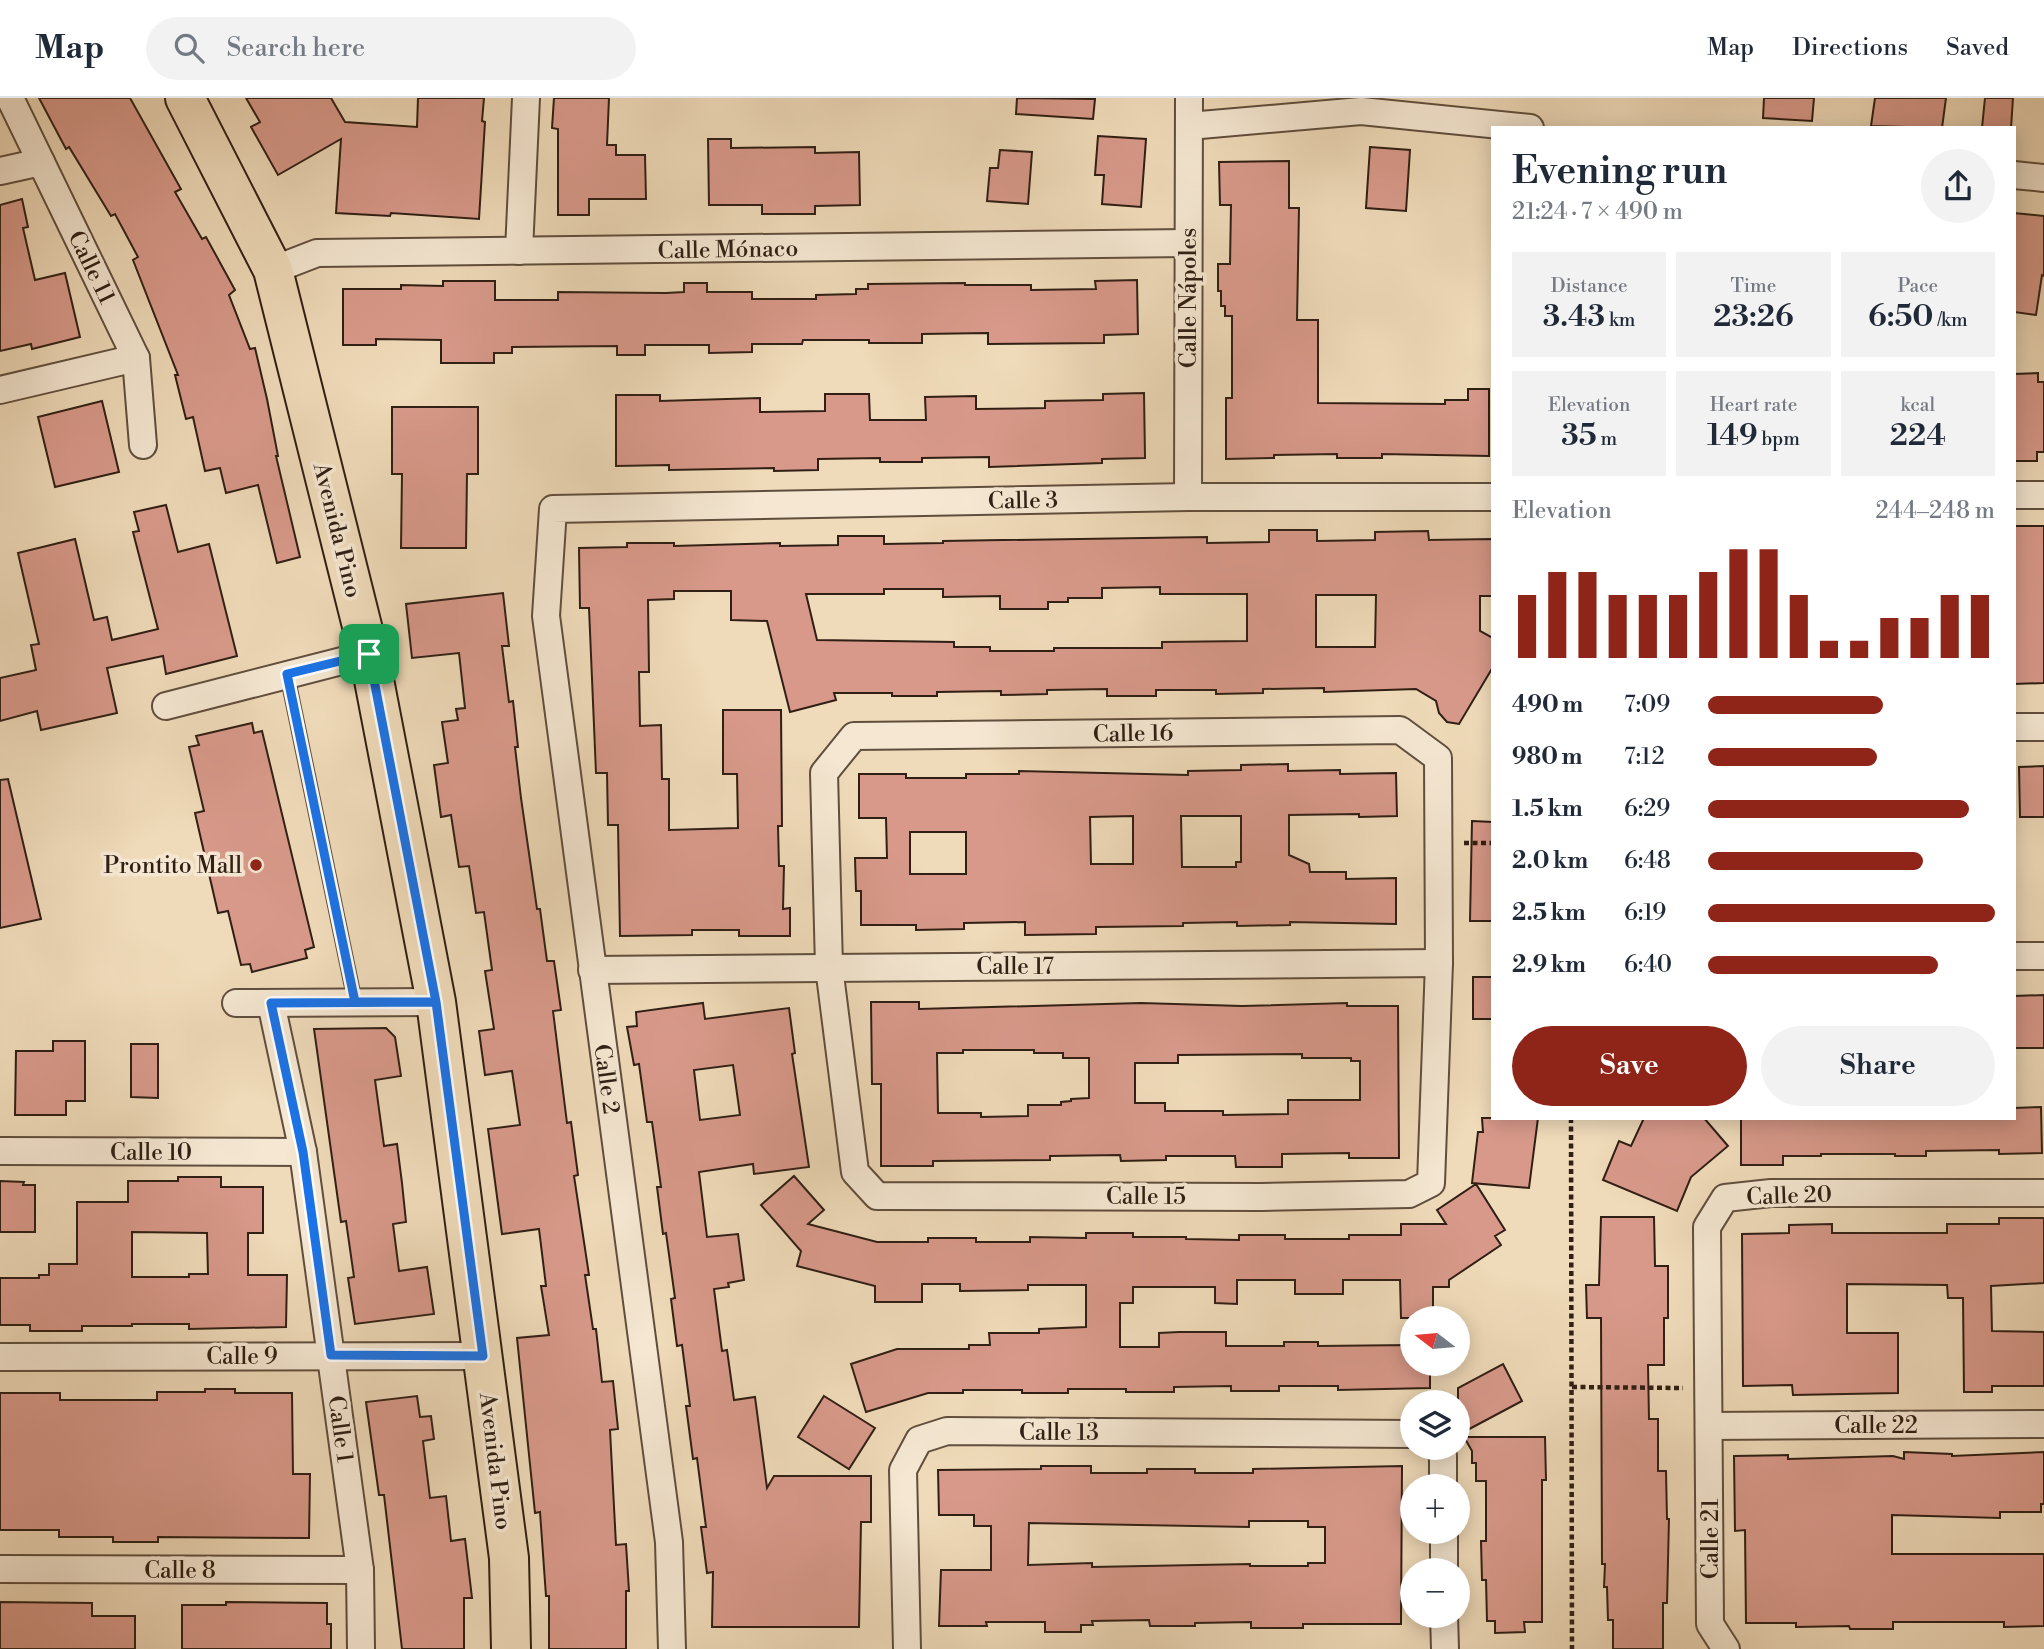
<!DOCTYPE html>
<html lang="en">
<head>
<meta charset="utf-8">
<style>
  body { margin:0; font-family:"Libre Bodoni",serif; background:#f2f2f3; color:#1f2937; height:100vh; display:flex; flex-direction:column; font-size:26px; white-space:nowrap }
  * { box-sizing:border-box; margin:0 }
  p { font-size:23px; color:#747a83 }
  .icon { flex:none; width:38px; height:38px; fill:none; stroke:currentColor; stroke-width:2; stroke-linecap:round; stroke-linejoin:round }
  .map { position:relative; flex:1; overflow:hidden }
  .sheet { position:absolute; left:1491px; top:28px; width:525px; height:994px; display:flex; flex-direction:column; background:#fff; border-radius:0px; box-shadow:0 4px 18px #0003 }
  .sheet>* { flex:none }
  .needle { width:46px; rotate:286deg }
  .tools { position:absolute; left:1400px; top:1208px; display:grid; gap:14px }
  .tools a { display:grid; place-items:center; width:70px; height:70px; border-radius:50%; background:#fff; box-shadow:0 4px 18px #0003; font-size:35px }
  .pin { position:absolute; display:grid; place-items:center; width:60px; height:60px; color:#fff; margin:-30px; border-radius:14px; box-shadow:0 4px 10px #0006 }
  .round { display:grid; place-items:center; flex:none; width:74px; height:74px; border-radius:37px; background:#f2f2f3 }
  .headline { display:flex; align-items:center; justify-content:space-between; height:119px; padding:0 21px }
  h1 { font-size:38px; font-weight:600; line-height:52px }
  .figures { display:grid; grid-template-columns:repeat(3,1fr); gap:10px; height:119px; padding:7px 21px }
  .figures div { display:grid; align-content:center; border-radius:0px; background:#f2f2f3; text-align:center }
  .figures b { font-size:30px; font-weight:600 }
  .figures small { font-size:19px; font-weight:400 }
  .figures p { font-size:19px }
  .chart { height:196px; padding:14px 21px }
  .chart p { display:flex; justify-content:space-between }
  .chart svg { width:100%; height:126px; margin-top:7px; stroke:#8f2418; stroke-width:6 }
  .primary-button { display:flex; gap:14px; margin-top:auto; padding:14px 21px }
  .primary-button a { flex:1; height:80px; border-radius:42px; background:#8f2418; color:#fff; font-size:28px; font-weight:600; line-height:80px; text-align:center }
  .primary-button a+a { background:#f2f2f3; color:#1f2937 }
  ul { padding:0 21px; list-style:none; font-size:23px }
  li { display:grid; grid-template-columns:112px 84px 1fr; align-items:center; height:52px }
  li i { height:18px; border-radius:9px; background:#8f2418 }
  header { display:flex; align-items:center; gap:42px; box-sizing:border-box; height:98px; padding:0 35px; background:#fff; border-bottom:2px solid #e0e1e3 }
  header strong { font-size:33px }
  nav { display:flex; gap:38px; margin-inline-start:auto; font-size:24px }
  .search { width:490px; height:63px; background:#f2f2f3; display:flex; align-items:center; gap:18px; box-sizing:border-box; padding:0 24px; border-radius:38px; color:#747a83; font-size:26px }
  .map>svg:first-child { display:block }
</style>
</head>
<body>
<header>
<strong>Map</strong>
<div class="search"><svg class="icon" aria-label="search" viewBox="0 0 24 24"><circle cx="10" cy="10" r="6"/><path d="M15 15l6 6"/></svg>Search here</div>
<nav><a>Map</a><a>Directions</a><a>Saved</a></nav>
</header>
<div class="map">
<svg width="2044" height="1551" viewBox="0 0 2044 1551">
  <rect width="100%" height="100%" fill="#efdab9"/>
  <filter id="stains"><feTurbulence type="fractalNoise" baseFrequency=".00286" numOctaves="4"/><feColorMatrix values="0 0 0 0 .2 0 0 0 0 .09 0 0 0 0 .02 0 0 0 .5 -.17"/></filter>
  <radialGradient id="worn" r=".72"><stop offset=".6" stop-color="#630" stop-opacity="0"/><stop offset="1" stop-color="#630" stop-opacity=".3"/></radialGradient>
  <g fill="#d8998a" stroke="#301f14" stroke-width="2" fill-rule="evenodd">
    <polygon points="39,0 130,0 181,91 175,94 202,141 206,139 235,192 229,197 250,251 255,250 267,301 278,358 276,358 300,459 277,465 258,387 226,395 220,370 205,373 193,319 186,321 175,277 178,277 133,162 138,159 115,116 111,118 69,49 66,51"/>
    <polygon points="246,0 331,0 345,24 417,29 418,0 484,0 482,23 485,24 479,121 391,115 390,118 336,115 341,41 278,77 251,29 260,24"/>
    <polygon points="554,0 609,0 607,47 616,47 616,57 645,57 646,101 589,101 589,117 558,117 558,31 552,30"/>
    <polygon points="1017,0 1095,1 1093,21 1016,16"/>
    <polygon points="1764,0 1814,0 1812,23 1763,20"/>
    <polygon points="1875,0 1946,0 1942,30 1871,28"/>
    <polygon points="1985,0 2013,0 2011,30 1982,30"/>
    <polygon points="1098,38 1146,41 1141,109 1102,106 1104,77 1095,77"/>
    <polygon points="708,41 731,41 731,50 815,49 815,55 859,54 860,107 815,108 815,116 762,116 762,107 709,107"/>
    <polygon points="1370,49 1410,52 1406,113 1366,110"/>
    <polygon points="1000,52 1032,54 1028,106 987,103 990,70 998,70"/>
    <polygon points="1289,63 1289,110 1299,110 1297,222 1318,222 1318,305 1445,306 1445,302 1468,302 1468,291 1489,291 1489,358 1382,356 1382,360 1337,360 1337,356 1274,357 1274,360 1226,361 1226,300 1232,300 1232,218 1225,218 1225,208 1221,208 1221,193 1218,193 1218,166 1230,166 1231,107 1220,107 1219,64"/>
    <polygon points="22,101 28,129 23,130 35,182 65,175 80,239 32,251 31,246 0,253 0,107"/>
    <polygon points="2014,115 2044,118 2044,178 2042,177 2036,217 2014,214"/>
    <polygon points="1137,182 1138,236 1104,237 1104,245 988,246 988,235 922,236 922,245 869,245 869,242 803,242 802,246 752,246 752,254 709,255 709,247 645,247 645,257 617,257 617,248 512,249 512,255 494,255 494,265 441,265 441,242 376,241 376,247 343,247 343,191 401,191 401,187 443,188 443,183 495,183 495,202 558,202 558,194 666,195 684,194 684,185 707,185 707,194 752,194 752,201 816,201 816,197 856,196 856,191 868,191 868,186 965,185 965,187 1031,187 1031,192 1096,191 1095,183"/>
    <polygon points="2038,275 2038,284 2044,284 2044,354 2037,354 2037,363 2014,363 2014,276"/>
    <polygon points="1144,295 1145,360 1102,361 1102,365 989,369 989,359 922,360 922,364 880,364 880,360 818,361 818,372 774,373 774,370 669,372 669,367 616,368 616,297 660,297 660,303 760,300 760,314 825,313 825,296 869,296 870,322 926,322 925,299 976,298 976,311 1045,310 1045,303 1103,302 1103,296"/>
    <polygon points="102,303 119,374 55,389 38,319"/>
    <polygon points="392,309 478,309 478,376 467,376 466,450 401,450 402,376 392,376"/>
    <polygon points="166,407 178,454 209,446 237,558 166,576 163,558 107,570 117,615 41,632 37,613 0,623 0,580 36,572 31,547 39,546 18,455 75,441 94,522 107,519 112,542 158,531 133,434 139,433 134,414"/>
    <polygon points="2014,428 2044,428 2044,585 2014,586"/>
    <path d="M1269 432H1317V443L1375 442V434L1428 433 1429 442 1493 441V498H1480V533L1493 540V569L1459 626 1447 624 1439 615 1436 603 1416 591 1324 594V590L1263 591V595L1216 596V592H1156V598H1107V591L1047 592V596L1001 597V593L937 594V598H892V595H834L836 602 790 614 767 523 731 522V493H674V501L648 502 649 574H639L640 628 661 627 662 681H669V732L738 730 737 676H723V612H781L782 728H778L779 768H784L783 811 790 810V838H739V832H692V837L620 838 618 727H608L607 675H596L589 510H580L579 450 627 449V445H674V448L780 445V448L838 447V438H884V446L943 445V443L1207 439V445L1269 444ZM1160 489V496H1247V543L1162 544V550H1054V553H990V549H954V544L817 542 806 496H884V491H943V499L1000 498V511H1048V504H1068V500H1102V490ZM1316 497H1376L1375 549H1316Z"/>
    <polygon points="503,495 509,548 502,548 509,604 513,603 518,649 515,649 521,700 537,811 540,811 547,863 554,863 561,912 553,913 567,1025 571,1024 578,1077 574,1078 589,1177 585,1177 593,1231 596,1231 602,1284 613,1283 618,1331 610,1332 616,1447 626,1446 629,1493 626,1493 626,1551 549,1551 549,1498 546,1498 540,1414 535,1415 517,1240 549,1237 541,1188 546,1188 539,1131 502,1136 488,1031 520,1027 512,973 485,977 479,933 494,931 485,873 492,872 484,814 476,815 469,768 459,769 451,717 441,719 434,667 448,665 442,624 458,622 456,611 465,610 459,555 412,560 406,506"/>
    <polygon points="252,625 254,635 262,633 314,849 305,852 307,860 252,874 250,866 241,867 228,813 218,815 195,715 204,713 189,649 199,647 196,638"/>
    <path d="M1288 666V673L1340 672V676L1396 675 1397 718 1359 719V716L1289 717V757L1309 766 1310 774H1346V781L1396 780V826L1290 824V827L1237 828V824L1183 825V828L1096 829V836L1025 837V824L964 825V831L916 832V827H861V793H856L855 760H887L886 720H859V676H906V680H966V676H1019V673L1188 677V673L1241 672V667ZM1133 718V766H1091L1090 719ZM1181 718H1241V764H1236V769H1182ZM910 734H966V776H910Z"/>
    <polygon points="2044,668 2044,719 2020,719 2019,669"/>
    <polygon points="8,681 41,821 0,830 0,682"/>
    <polygon points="1472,723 1493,724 1493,823 1470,823"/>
    <rect x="1473" y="879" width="20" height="42"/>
    <polygon points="2044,897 2044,950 2014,950 2014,898"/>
    <path d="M871 904H919V911L1141 905 1242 908 1347 905V908H1398L1399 1060H1349V1055L1282 1056V1069H1236L1235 1058H1166V1062L1121 1063 1120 1057 1050 1058V1062L933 1063V1068H881V986H872ZM963 952H1034V955H1063V960H1089V1000L1071 1001V1003L1061 1004V1007H1028V1018L981 1019V1015H938L937 955H963ZM1302 956V960H1351V963H1360V1002H1288V1016L1223 1017V1013H1165V1005H1135V965H1178V957Z"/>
    <path d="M703 905 705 921 789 910 795 955 792 956 809 1069 754 1076 753 1066 699 1074 707 1139 738 1136 744 1182 728 1185 729 1189 714 1191 722 1253 727 1252 734 1302 755 1299 767 1390 774 1378H871V1424H861L859 1529H712L713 1474 707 1475 701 1429H706L697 1360 693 1361 686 1308H690L682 1247 677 1248 671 1201 675 1200 666 1135 663 1136 657 1089H661L652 1024H647L639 966 634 967 627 929 637 928 636 914ZM733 967 740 1017 700 1022 694 972Z"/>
    <polygon points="386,930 395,939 401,978 375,982 384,1048 397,1046 402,1085 406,1124 393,1126 399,1173 427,1169 434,1216 355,1226 348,1180 354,1179 346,1123 341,1124 314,931"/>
    <polygon points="53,943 85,943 85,1003 66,1003 66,1017 15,1017 16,953 53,953"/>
    <polygon points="131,946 158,946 158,1000 131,999"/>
    <polygon points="2041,1009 2042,1055 1999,1056 1999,1052 1926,1053 1926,1058 1895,1058 1895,1056 1821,1056 1821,1058 1783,1058 1783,1067 1741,1067 1741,1020 2014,1020 2014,1010"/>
    <polygon points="1482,1020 1538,1020 1529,1090 1472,1085 1478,1034 1483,1034"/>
    <polygon points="1644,1020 1704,1020 1728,1048 1691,1079 1677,1113 1603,1082 1619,1043 1631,1048"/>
    <polygon points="794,1078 824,1112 808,1126 877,1144 928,1144 928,1140 976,1140 976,1144 1030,1144 1030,1139 1086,1140 1086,1135 1133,1135 1133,1139 1186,1139 1186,1141 1239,1142 1239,1137 1285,1137 1285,1141 1349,1141 1349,1137 1401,1137 1401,1126 1446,1126 1437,1112 1476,1086 1505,1132 1495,1138 1501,1147 1449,1182 1449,1189 1433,1189 1433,1220 1401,1220 1400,1182 1343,1182 1343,1196 1295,1196 1295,1182 1237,1182 1237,1206 1215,1205 1215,1189 1133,1189 1133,1205 1120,1205 1120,1249 1159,1249 1159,1235 1179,1234 1226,1234 1226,1248 1284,1248 1284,1244 1318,1244 1318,1248 1412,1247 1412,1265 1430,1265 1430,1290 1338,1292 1338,1288 1279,1288 1279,1293 1231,1293 1231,1288 1174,1289 1174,1294 1126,1294 1126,1291 1068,1291 1068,1295 1022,1295 1022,1292 963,1292 963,1295 928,1295 866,1314 851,1266 897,1251 969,1251 969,1247 990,1247 989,1235 1039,1235 1039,1231 1086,1229 1086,1187 1028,1187 1028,1192 960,1193 960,1186 922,1186 922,1204 875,1204 875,1188 797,1168 801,1153 761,1107"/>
    <path d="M178 1079H221V1089H263V1135H248V1177H287L286 1229 189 1231V1226H132V1228H82V1233H30V1227H0V1180H39V1177H49V1166H77V1104H128V1083H178ZM132 1134 207 1135 208 1176H189V1179H132Z"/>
    <polygon points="0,1083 24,1084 23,1087 35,1087 35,1134 0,1134"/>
    <polygon points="1601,1119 1654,1119 1655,1168 1668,1168 1668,1220 1664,1220 1664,1267 1648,1267 1649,1321 1658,1321 1658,1373 1666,1373 1667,1421 1669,1421 1667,1505 1663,1505 1663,1551 1613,1551 1613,1522 1608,1522 1607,1489 1604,1489 1605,1466 1602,1466 1601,1220 1587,1220 1586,1187 1599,1187"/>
    <polygon points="1999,1120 2044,1120 2044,1185 1991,1188 1992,1233 2044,1234 2044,1288 1992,1288 1992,1294 1964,1294 1963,1200 1948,1200 1947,1187 1847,1186 1847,1235 1898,1235 1898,1295 1793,1297 1792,1287 1743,1288 1742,1136 1789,1135 1789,1127 1832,1126 1832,1135 1947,1135 1947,1126 1999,1126"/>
    <polygon points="1503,1266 1522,1303 1458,1337 1458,1290"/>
    <polygon points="205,1291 235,1291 235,1295 292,1295 293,1376 310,1376 309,1440 158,1439 158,1444 113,1444 113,1439 59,1439 59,1432 0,1432 0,1295 60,1295 60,1302 157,1302 157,1294 205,1294"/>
    <polygon points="417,1298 420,1319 431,1318 434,1341 423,1343 430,1400 446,1398 451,1443 465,1441 472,1500 464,1500 464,1551 402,1551 384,1397 379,1397 366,1304"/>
    <polygon points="824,1298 875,1330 849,1371 798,1339"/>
    <polygon points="1464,1339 1545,1339 1546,1382 1542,1382 1542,1524 1524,1524 1525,1534 1495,1535 1495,1523 1487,1523 1486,1482 1482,1482 1481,1443 1486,1443 1486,1383 1476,1383 1476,1365 1472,1365 1472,1353"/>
    <polygon points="1904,1354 1952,1356 1952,1358 2044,1354 2044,1406 2041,1406 2041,1414 2000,1414 2000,1420 1892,1417 1892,1456 2044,1456 2044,1528 2004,1529 2004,1524 1893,1524 1893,1531 1850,1531 1849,1528 1796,1529 1796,1525 1746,1525 1745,1432 1735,1433 1734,1358 1788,1357 1788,1361 1893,1358 1904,1361"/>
    <path d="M1041 1368H1091V1375H1147V1371H1195V1375H1253V1371L1402 1368 1401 1526H1303V1530H1251V1524L1195 1525V1528H1150L1149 1522 1092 1523 1093 1527H1081V1534H1045V1524H986L987 1528H939L941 1472H991V1428H974V1417H939L938 1372 1041 1371ZM1249 1423H1308V1429H1325V1465H1308V1468H1250V1466L1092 1469V1465L1028 1467 1029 1425 1249 1429Z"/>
    <polygon points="0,1504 92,1505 92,1518 135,1518 135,1551 0,1551"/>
    <polygon points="226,1504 327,1505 327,1526 331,1526 331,1551 182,1551 182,1507 226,1507"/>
  </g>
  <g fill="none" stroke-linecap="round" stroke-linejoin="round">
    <g stroke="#604e3d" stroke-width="16">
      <polyline id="lane" points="287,576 355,904"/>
    </g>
    <g stroke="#604e3d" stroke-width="30">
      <g id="street">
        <polyline points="10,0 136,260 143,347"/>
        <polyline points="1189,28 1361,13 1530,30"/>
        <polyline points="0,73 41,64"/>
        <polyline points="2014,77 2044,80"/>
        <polyline points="519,153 526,0"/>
        <polyline points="273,172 317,155 1187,145"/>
        <polyline points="0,292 136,260"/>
        <polyline points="2014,397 2044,397"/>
        <polyline points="1188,399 1189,0"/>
        <polyline points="166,608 369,556"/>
        <polyline points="2014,629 2044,629"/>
        <polygon points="1400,632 1438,660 1439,865 1431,1085 1409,1096 1262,1099 877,1098 855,1074 829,869 824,675 854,638"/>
        <polyline points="2014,858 2044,858"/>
        <polyline points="592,872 1439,865"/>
        <polyline points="236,905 436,904"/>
        <polyline points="271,905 303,1054 360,1472 361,1551"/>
        <polyline points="0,1053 303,1054"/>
        <polyline points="0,1259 483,1258"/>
        <polyline points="1709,1328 2044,1326"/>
        <polyline points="1437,1349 1443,1357 1443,1388"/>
        <polyline points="1444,1433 1444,1472"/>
        <polyline points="0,1471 360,1472"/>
        <polyline points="1444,1517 1445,1551"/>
        <polyline points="672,1551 669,1444 546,518 553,411 1188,399 1493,399"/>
        <polyline points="907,1551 903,1372 919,1342 947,1333 1412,1336"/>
        <polyline points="1726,1551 1710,1526 1707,1129 1725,1100 1771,1095 2044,1095"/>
      </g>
    </g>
    <g stroke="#301f14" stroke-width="42">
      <polyline id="primary" points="185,0 273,172 369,556 436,904 509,1460 511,1551"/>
    </g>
    <g stroke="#301f14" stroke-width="4.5" stroke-dasharray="5 3.5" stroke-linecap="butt">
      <polyline points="1464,745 1493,745"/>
      <polyline points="1571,1020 1572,1551"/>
      <polyline points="1572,1289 1683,1290"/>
    </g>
    <use href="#lane" stroke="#f5e7d2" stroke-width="12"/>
    <use href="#street" stroke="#f5e7d2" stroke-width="26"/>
    <use href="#primary" stroke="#efdab9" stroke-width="38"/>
  </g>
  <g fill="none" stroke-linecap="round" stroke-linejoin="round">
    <g stroke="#fff" stroke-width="14">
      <polyline id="route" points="369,556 287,576 355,904 436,904 483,1258 331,1257 303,1054 271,905 436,904 369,556"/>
    </g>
    <use href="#route" stroke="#1a73e8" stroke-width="9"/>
  </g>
  <circle fill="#8f2418" stroke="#f5e7d2" stroke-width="2.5" cx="256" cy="767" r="7"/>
  <g text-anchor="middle" stroke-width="7" stroke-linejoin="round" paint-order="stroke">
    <g font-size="23" fill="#301f14" stroke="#f5e7d2">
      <text transform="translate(728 151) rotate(-1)" y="8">Calle Mónaco</text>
      <text transform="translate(92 169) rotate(64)" y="8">Calle 11</text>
      <text transform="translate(1188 200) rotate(-90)" y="8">Calle Nápoles</text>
      <text transform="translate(1023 402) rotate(-1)" y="8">Calle 3</text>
      <text transform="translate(338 432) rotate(76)" y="8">Avenida Pino</text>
      <text transform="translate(1133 635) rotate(-1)" y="8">Calle 16</text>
      <text x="1015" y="876">Calle 17</text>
      <text transform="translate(607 981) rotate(82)" y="8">Calle 2</text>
      <text x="151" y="1062">Calle 10</text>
      <text transform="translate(1789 1097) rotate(-2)" y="8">Calle 20</text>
      <text x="1146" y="1106">Calle 15</text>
      <text x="242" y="1266">Calle 9</text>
      <text x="1876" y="1335">Calle 22</text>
      <text transform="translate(341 1331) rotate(82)" y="8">Calle 1</text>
      <text x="1059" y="1342">Calle 13</text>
      <text transform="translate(496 1363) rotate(83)" y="8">Avenida Pino</text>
      <text transform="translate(1710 1441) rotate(-90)" y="8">Calle 21</text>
      <text x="180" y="1480">Calle 8</text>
    </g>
    <g font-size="23" fill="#301f14" stroke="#f5e7d2" text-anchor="end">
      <text x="242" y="775">Prontito Mall</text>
    </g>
  </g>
  <rect width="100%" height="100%" filter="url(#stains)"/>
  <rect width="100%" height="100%" fill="url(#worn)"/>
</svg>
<div class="tools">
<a><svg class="needle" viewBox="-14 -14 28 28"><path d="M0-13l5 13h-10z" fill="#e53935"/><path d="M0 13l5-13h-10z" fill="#747a83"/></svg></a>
<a><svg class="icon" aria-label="layers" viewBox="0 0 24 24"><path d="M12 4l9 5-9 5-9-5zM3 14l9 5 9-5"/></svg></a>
<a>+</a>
<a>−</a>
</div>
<div class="pin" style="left:369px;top:556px;background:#1e9e55"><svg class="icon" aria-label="arrive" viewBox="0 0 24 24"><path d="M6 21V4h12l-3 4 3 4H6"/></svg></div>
<section class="sheet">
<div class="headline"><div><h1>Evening run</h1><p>21:24 · 7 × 490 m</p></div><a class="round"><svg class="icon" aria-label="share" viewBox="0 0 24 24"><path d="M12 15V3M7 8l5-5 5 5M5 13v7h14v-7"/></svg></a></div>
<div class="figures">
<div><p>Distance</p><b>3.43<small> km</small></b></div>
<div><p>Time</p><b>23:26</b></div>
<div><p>Pace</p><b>6:50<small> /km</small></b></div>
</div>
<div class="figures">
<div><p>Elevation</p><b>35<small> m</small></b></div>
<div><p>Heart rate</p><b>149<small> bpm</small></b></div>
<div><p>kcal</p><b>224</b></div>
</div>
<div class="chart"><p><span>Elevation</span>244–248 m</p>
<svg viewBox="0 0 160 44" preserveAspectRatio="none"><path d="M5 44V22M15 44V14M25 44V14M35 44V22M45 44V22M55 44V22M65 44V14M75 44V6M85 44V6M95 44V22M105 44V38M115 44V38M125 44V30M135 44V30M145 44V22M155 44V22"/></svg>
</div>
<ul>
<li><b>490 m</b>7:09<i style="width:61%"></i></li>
<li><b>980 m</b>7:12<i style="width:59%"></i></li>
<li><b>1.5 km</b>6:29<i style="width:91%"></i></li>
<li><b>2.0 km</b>6:48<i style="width:75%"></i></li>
<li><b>2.5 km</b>6:19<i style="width:100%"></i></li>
<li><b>2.9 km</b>6:40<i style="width:80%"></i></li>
</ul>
<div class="primary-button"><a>Save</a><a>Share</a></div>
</section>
</div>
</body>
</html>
